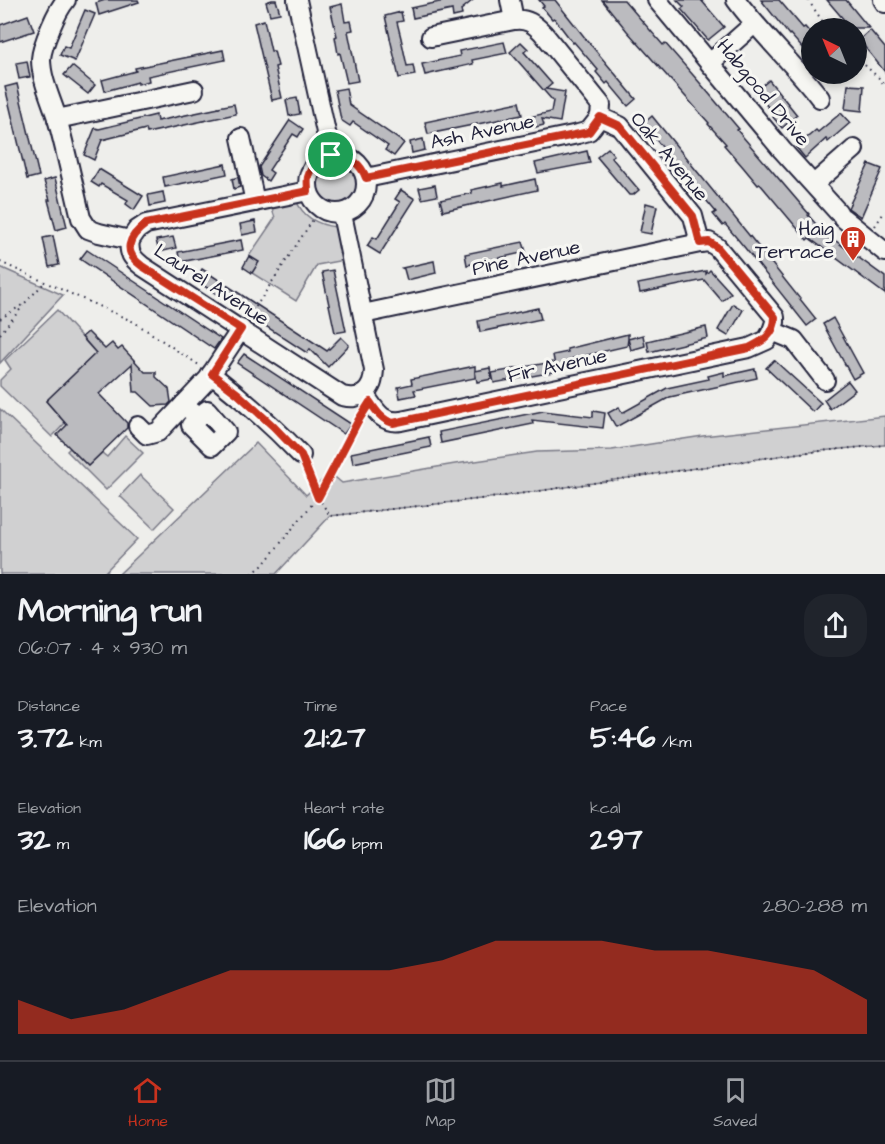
<!DOCTYPE html>
<html lang="en">
<head>
<meta charset="utf-8">
<style>
  body { margin:0; font-family:"Architects Daughter",sans-serif; background:#20242c; color:#f1f3f6; height:100vh; display:flex; flex-direction:column; font-size:22px; white-space:nowrap }
  * { box-sizing:border-box; margin:0 }
  p { font-size:20px; color:#9ea1a6 }
  .icon { flex:none; width:33px; height:33px; fill:none; stroke:currentColor; stroke-width:2; stroke-linecap:round; stroke-linejoin:round }
  .map { position:relative; height:574px; overflow:hidden }
  .details { display:flex; flex-direction:column; background:#171b24; flex:1 }
  .details>* { flex:none }
  .needle { width:39px; rotate:317deg }
  .controls { position:absolute; left:801px; top:18px; display:grid; gap:12px }
  .controls a { display:grid; place-items:center; width:66px; height:66px; border-radius:50%; background:#171b24; box-shadow:0 3px 9px #0003; font-size:30px }
  .pin { position:absolute; display:grid; place-items:center; width:51px; height:51px; color:#fff; margin:-26px; border:3px solid #fff; border-radius:50%; box-shadow:0 2px 6px #0007 }
  .round { display:grid; place-items:center; flex:none; width:63px; height:63px; border-radius:24px; background:#20242c }
  .overview { display:flex; align-items:center; justify-content:space-between; height:102px; padding:0 18px }
  h1 { font-size:33px; font-weight:800; line-height:45px }
  .stats { display:grid; grid-template-columns:repeat(3,1fr); gap:9px; height:102px; padding:6px 18px }
  .stats div { display:grid; align-content:center }
  .stats b { font-size:30px; font-weight:800 }
  .stats small { font-size:16px; font-weight:400 }
  .stats p { font-size:16px }
  .chart { height:168px; padding:12px 18px }
  .chart p { display:flex; justify-content:space-between }
  .chart svg { width:100%; height:108px; margin-top:6px; fill:#c8321e; opacity:.7 }
  .tabs { display:flex; justify-content:space-around; align-items:center; height:84px; border-top:2px solid #363941; background:#171b24; font-size:16px; color:#9ea1a6 }
  .tabs a { display:grid; justify-items:center; gap:3px }
  .tabs .current { color:#c8321e }
  .map>svg:first-child { display:block }
</style>
</head>
<body>
<div class="map">
<svg width="885" height="574" viewBox="0 0 885 574">
  <rect width="100%" height="100%" fill="#eeeeeb"/>
  <filter id="ink" filterUnits="userSpaceOnUse"><feTurbulence type="fractalNoise" baseFrequency=".0167" numOctaves="2"/><feDisplacementMap in="SourceGraphic" scale="12" xChannelSelector="R" yChannelSelector="G"/><feConvolveMatrix kernelMatrix="1 2 1 2 8 2 1 2 1" color-interpolation-filters="sRGB"/></filter>
  <g filter="url(#ink)">
    <g fill="#d0d0d1" stroke="#797986" stroke-width="1.5">
      <path d="M336 161C380 169 352 223 321 203 313 197 311 187 313 177L319 180 322 176 317 172 321 166Z"/>
      <path d="M296 200C303 217 318 225 336 227L344 260 317 265 296 301 252 273 258 262 249 256 275 218 271 206Z"/>
      <polygon points="0,267 63,295 0,363"/>
      <polygon points="57,310 96,353 46,401 65,423 52,437 0,386 0,380 11,369 5,360"/>
      <polygon points="0,409 137,539 103,574 0,574"/>
      <polygon points="885,416 885,445 883,445 799,453 498,497 330,516 276,574 119,574 256,443 306,495 330,473 342,483 455,464 537,452 612,450 703,436"/>
      <polygon points="125,436 143,453 106,490 67,451 70,448 88,466 102,453 107,457"/>
      <polygon points="140,475 174,508 154,529 120,496"/>
    </g>
    <g fill="#bbbbbf" stroke="#22223b" stroke-width="1.5">
      <polygon points="105,0 138,0 139,2 99,15 96,3"/>
      <polygon points="272,0 276,0 280,13 270,15 266,2"/>
      <polygon points="449,0 473,0 461,10 462,15 453,17 452,10 413,18 411,8"/>
      <polygon points="539,0 555,0 586,39 636,99 628,106 608,82 606,84 596,72 598,70 574,42 573,43 554,18 552,19 542,7 544,6"/>
      <polygon points="602,0 624,0 663,45 665,43 700,83 739,129 737,130 809,214 808,215 828,238 829,236 885,277 885,294 809,238 807,240 760,184 758,185 743,167 724,145 726,144 708,124 709,123 627,31"/>
      <polygon points="677,0 701,0 724,27 708,40 681,9 684,7"/>
      <polygon points="761,0 779,0 803,28 805,27 812,35 812,59 790,34 789,35"/>
      <polygon points="827,0 846,0 869,28 851,28"/>
      <polygon points="342,4 345,22 351,21 353,30 348,31 358,81 347,83 340,53 338,54 335,37 337,36 330,7"/>
      <polygon points="85,10 95,14 75,61 60,55 64,46 69,48"/>
      <polygon points="401,12 403,21 397,22 401,38 407,66 413,65 415,75 399,78 385,16"/>
      <polygon points="28,15 34,31 0,42 0,25"/>
      <polygon points="264,20 271,51 274,51 278,66 275,67 282,98 272,100 254,23"/>
      <polygon points="870,30 885,48 885,72 859,40"/>
      <polygon points="504,42 507,53 472,60 473,64 425,75 422,64 460,56 459,51"/>
      <polygon points="521,42 528,49 524,52 552,84 546,89 565,92 560,122 542,119 544,125 527,129 525,118 551,112 553,101 510,52"/>
      <polygon points="223,50 225,60 148,76 149,81 138,84 138,82 105,91 102,80 136,71 135,68"/>
      <polygon points="27,61 30,77 19,79 16,63"/>
      <polygon points="72,66 95,85 88,94 64,75"/>
      <polygon points="769,80 797,115 782,128 773,117 775,115 755,92"/>
      <polygon points="17,84 39,176 27,179 5,87"/>
      <polygon points="848,85 864,86 862,111 845,109"/>
      <polygon points="346,88 349,105 404,143 394,156 385,150 388,146 353,122 350,126 341,120 335,90"/>
      <polygon points="297,98 300,114 289,116 286,100"/>
      <polygon points="519,102 522,115 428,134 425,122"/>
      <polygon points="234,104 236,114 147,133 146,129 102,140 94,160 84,155 95,128 99,129 156,115 157,121 219,108 218,107"/>
      <polygon points="841,113 850,123 828,142 826,139 805,158 796,147 816,130 818,132"/>
      <polygon points="652,116 757,245 816,319 807,326 745,248 725,224 723,226 713,214 716,212 643,124"/>
      <polygon points="290,120 303,129 298,137 293,134 269,170 273,173 268,181 261,176 259,167"/>
      <polygon points="423,139 425,150 412,153 410,142"/>
      <polygon points="608,148 614,155 611,157 639,190 633,195 629,195 597,157"/>
      <polygon points="587,151 590,163 538,173 535,163"/>
      <polygon points="225,164 227,174 165,187 163,177"/>
      <polygon points="869,164 882,169 861,217 848,208"/>
      <polygon points="99,169 143,196 134,210 126,204 128,200 101,184 99,187 91,182"/>
      <polygon points="238,177 240,187 234,189 232,179"/>
      <polygon points="55,178 67,227 56,230 48,200 50,200 44,181"/>
      <polygon points="535,179 537,190 443,211 440,200 472,193 471,190 503,183 503,186"/>
      <polygon points="435,185 437,196 422,199 419,188"/>
      <polygon points="401,190 415,199 380,254 367,246 373,237 377,239 400,202 395,199"/>
      <polygon points="163,192 165,203 150,206 148,195"/>
      <polygon points="646,203 657,206 651,234 640,232"/>
      <polygon points="255,221 257,232 242,235 240,224"/>
      <polygon points="53,236 59,265 49,267 43,238"/>
      <polygon points="173,237 176,248 159,252 156,240"/>
      <polygon points="241,240 243,250 180,262 178,252"/>
      <polygon points="523,242 526,252 467,265 465,254"/>
      <polygon points="87,250 221,339 214,349 80,259"/>
      <polygon points="249,256 259,262 252,273 243,267"/>
      <polygon points="434,261 436,273 407,280 404,269 402,268"/>
      <polygon points="202,269 327,351 341,337 349,345 328,367 310,349 307,353 195,280"/>
      <polygon points="333,270 346,331 335,333 322,272"/>
      <polygon points="710,270 731,293 722,301 704,280 640,293 638,284 706,271 706,274"/>
      <polygon points="733,304 743,310 728,336 718,330"/>
      <polygon points="538,308 541,319 480,332 478,321"/>
      <polygon points="833,318 863,373 853,379 823,324"/>
      <polygon points="706,327 708,338 649,352 647,341"/>
      <polygon points="88,332 105,349 112,343 118,350 122,347 145,372 156,372 156,377 169,389 171,402 168,405 153,406 138,392 134,392 132,364 99,394 127,423 127,428 88,466 57,435 67,425 46,401 96,353 82,337"/>
      <polygon points="628,334 628,339 643,335 645,346 631,350 628,339 627,346 570,359 571,363 555,366 553,355 568,352 567,349"/>
      <polygon points="244,354 351,424 344,434 237,363"/>
      <polygon points="774,360 821,403 813,412 766,368"/>
      <polygon points="552,362 554,372 494,383 492,373"/>
      <polygon points="475,366 475,378 414,390 416,395 400,398 398,387 412,384 411,379"/>
      <polygon points="490,368 492,379 477,382 475,371"/>
      <polygon points="755,369 757,378 670,397 616,427 608,413 619,407 622,413 667,388 709,379 708,376 724,372 724,376"/>
      <polygon points="848,381 855,390 830,409 824,400"/>
      <polygon points="543,411 593,417 593,411 605,413 603,428 532,420 533,424 441,443 439,432"/>
      <polygon points="429,437 431,447 353,463 351,453"/>
    </g>
    <g fill="none" stroke-linecap="round" stroke-linejoin="round">
      <g stroke="#22223b" stroke-width="22">
        <g id="minor">
          <path d="M66 0C57 10 42 45 41 59 41 79 51 99 57 118 66 151 73 184 81 218L88 229 99 233 130 240C128 253 132 258 142 266L342 396C351 398 356 398 364 394 375 409 381 424 401 421L749 348 767 340 772 331"/>
          <polyline points="297,0 331,155"/>
          <path d="M510 0 514 20C527 18 534 24 543 33L601 105 600 117 620 126 693 216 700 243 709 242 717 247 775 317V322L772 331 794 340 825 380"/>
          <polyline points="657,0 782,150 838,212"/>
          <path d="M736 0C762 35 794 64 820 98"/>
          <polyline points="883,0 885,3"/>
          <polyline points="431,37 514,20"/>
          <polyline points="710,63 754,24"/>
          <polyline points="57,119 194,90"/>
          <polyline points="241,138 255,202"/>
          <circle cx="337" cy="184" r="29"/>
          <polyline points="366,178 578,134 589,131 600,117"/>
          <polyline points="814,184 854,149"/>
          <path d="M342 214 374 370C373 381 372 387 364 394"/>
          <polyline points="843,218 885,252"/>
          <polyline points="130,240 137,230 146,224 308,191"/>
          <polyline points="363,314 700,243"/>
          <path d="M211 374C243 399 273 426 301 455"/>
          <polyline points="184,404 198,418 191,425 212,446 226,432 207,410 198,418"/>
          <polyline points="138,426 147,435 158,432 208,379 241,329"/>
        </g>
      </g>
      <g stroke="#22223b" stroke-width="2" stroke-dasharray="1.5 4.5" stroke-linecap="butt">
        <polyline points="808,0 827,28"/>
        <polyline points="856,57 881,80 885,87"/>
        <polyline points="875,226 885,211"/>
        <polyline points="0,262 134,322 199,365"/>
        <polyline points="249,317 320,209"/>
        <polyline points="0,319 25,303 45,282"/>
        <polyline points="0,334 23,306"/>
        <polyline points="307,469 318,497 330,516 498,497 799,453 885,445"/>
        <polyline points="252,574 262,566 318,497 362,415"/>
      </g>
      <use href="#minor" stroke="#f6f6f2" stroke-width="18"/>
    </g>
  </g>
  <g fill="none" stroke-linecap="round" stroke-linejoin="round" filter="url(#ink)">
    <g stroke="#fff" stroke-width="12">
      <path id="route" d="M600 117 620 126 693 216 700 243 709 242 717 247 775 317C775 335 763 341 749 348L393 423C382 420 376 411 370 402L358 421 318 498 301 455 273 426 238 394 212 374 241 329 142 266C122 252 128 237 146 224L308 191C308 187 307 181 308 177 317 146 356 149 366 178L589 132Z"/>
    </g>
    <use href="#route" stroke="#c8321e" stroke-width="8"/>
  </g>
  <defs>
    <g id="building-pin" transform="scale(1.35)"><path d="M0 17L-7.5 6A9.5 9.5 0 1 1 7.5 6Z" fill="#c8321e" stroke="#f6f6f2"/><path d="M-4-6H4V6H1V3H-1V6H-4ZM-2.5-4.3h1.7v1.8h-1.7ZM.8-4.3h1.7v1.8H.8ZM-2.5-1h1.7V.8h-1.7ZM.8-1h1.7V.8H.8Z" fill="#fff"/></g>
  </defs>
  <g fill-rule="evenodd">
    <use href="#building-pin" x="853" y="239"/>
  </g>
  <g text-anchor="middle" stroke-width="6" stroke-linejoin="round" paint-order="stroke">
    <g font-size="20" fill="#22223b" stroke="#f6f6f2">
      <text transform="translate(764 92) rotate(50)" y="7">Habgood Drive</text>
      <text transform="translate(482 131) rotate(-12)" y="7">Ash Avenue</text>
      <text transform="translate(670 156) rotate(50)" y="7">Oak Avenue</text>
      <text transform="translate(526 257) rotate(-12)" y="7">Pine Avenue</text>
      <text transform="translate(212 284) rotate(33)" y="7">Laurel Avenue</text>
      <text transform="translate(557 365) rotate(-12)" y="7">Fir Avenue</text>
    </g>
    <g font-size="20" fill="#22223b" stroke="#f6f6f2" text-anchor="end">
      <text x="834" y="235">Haig<tspan x="834" dy="23">Terrace</tspan></text>
    </g>
  </g>
</svg>
<div class="controls">
<a><svg class="needle" viewBox="-14 -14 28 28"><path d="M0-13l5 13h-10z" fill="#e53935"/><path d="M0 13l5-13h-10z" fill="#9ea1a6"/></svg></a>
</div>
<div class="pin" style="left:331px;top:155px;background:#1e9e55"><svg class="icon" aria-label="arrive" viewBox="0 0 24 24"><path d="M6 21V4h12l-3 4 3 4H6"/></svg></div>
</div>
<section class="details">
<div class="overview"><div><h1>Morning run</h1><p>06:07 · 4 × 930 m</p></div><a class="round"><svg class="icon" aria-label="share" viewBox="0 0 24 24"><path d="M12 15V3M7 8l5-5 5 5M5 13v7h14v-7"/></svg></a></div>
<div class="stats">
<div><p>Distance</p><b>3.72<small> km</small></b></div>
<div><p>Time</p><b>21:27</b></div>
<div><p>Pace</p><b>5:46<small> /km</small></b></div>
</div>
<div class="stats">
<div><p>Elevation</p><b>32<small> m</small></b></div>
<div><p>Heart rate</p><b>166<small> bpm</small></b></div>
<div><p>kcal</p><b>297</b></div>
</div>
<div class="chart"><p><span>Elevation</span>280–288 m</p>
<svg viewBox="0 0 160 44" preserveAspectRatio="none"><path d="M0 44V30L10 38L20 34L30 26L40 18L50 18L60 18L70 18L80 14L90 6L100 6L110 6L120 10L130 10L140 14L150 18L160 30V44z"/></svg>
</div>
</section>
<nav class="tabs">
<a class="current"><svg class="icon" aria-label="home" viewBox="0 0 24 24"><path d="M3 11l9-7 9 7M6 9v11h12V9"/></svg>Home</a>
<a><svg class="icon" aria-label="map" viewBox="0 0 24 24"><path d="M3 6l6-2 6 2 6-2v14l-6 2-6-2-6 2zM9 4v14M15 6v14"/></svg>Map</a>
<a><svg class="icon" aria-label="saved" viewBox="0 0 24 24"><path d="M7 4h10v16l-5-4-5 4z"/></svg>Saved</a>
</nav>
</body>
</html>
